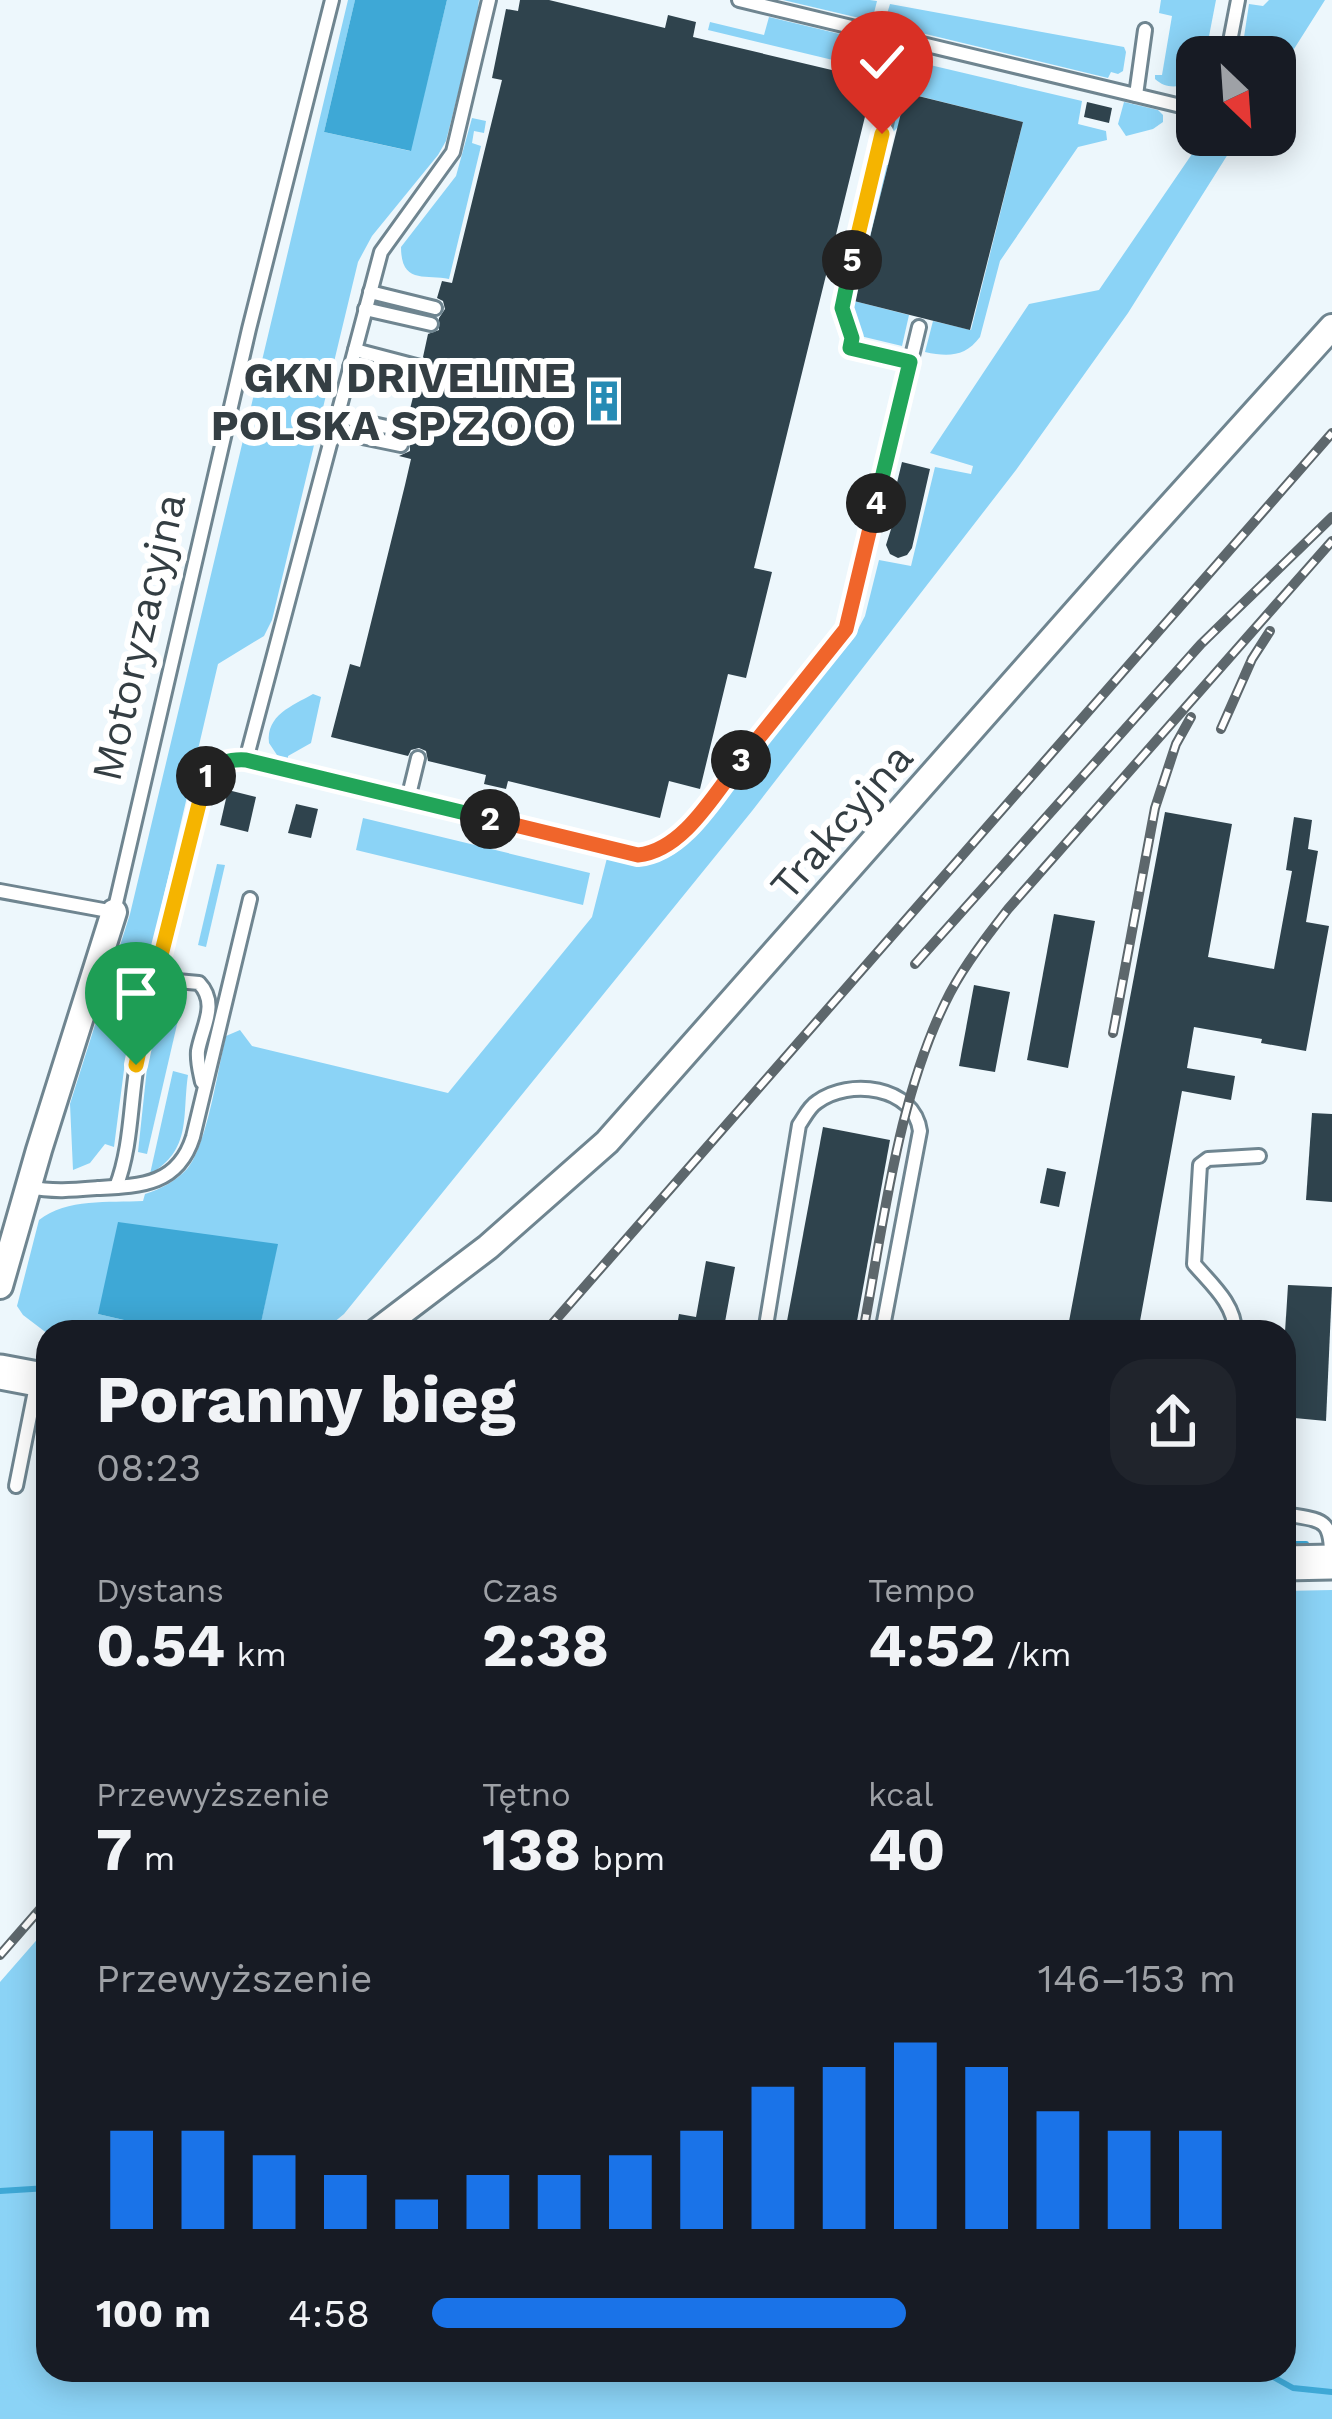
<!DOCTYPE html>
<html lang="pl">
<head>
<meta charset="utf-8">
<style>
  body { margin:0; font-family:"Work Sans",sans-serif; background:#20242c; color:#f1f3f6; height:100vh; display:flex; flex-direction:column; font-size:45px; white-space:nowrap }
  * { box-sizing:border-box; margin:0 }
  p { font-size:39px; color:#9ea1a6 }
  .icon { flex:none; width:66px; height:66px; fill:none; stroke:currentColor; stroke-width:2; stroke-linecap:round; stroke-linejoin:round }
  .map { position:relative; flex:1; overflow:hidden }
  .details { position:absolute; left:36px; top:1320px; width:1260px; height:1062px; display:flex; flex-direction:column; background:#171b24; border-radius:36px; box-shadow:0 6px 30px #0003 }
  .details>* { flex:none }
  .needle { width:78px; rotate:155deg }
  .fabs { position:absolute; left:1176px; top:36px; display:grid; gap:24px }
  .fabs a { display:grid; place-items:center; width:120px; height:120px; border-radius:24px; background:#171b24; box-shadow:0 6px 30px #0003; font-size:60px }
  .pin { position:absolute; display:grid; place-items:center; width:102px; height:102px; color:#fff; margin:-123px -51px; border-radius:50% 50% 50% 0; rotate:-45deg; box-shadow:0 0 12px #0007 }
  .pin .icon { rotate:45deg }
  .km { position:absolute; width:60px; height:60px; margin:-30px; border-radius:50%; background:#222; color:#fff; font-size:33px; line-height:60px; text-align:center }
  .round { display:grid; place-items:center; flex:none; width:126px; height:126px; border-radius:36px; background:#20242c }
  .head { display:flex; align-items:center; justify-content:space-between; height:204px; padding:0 60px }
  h1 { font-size:66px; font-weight:700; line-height:90px }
  .figures { display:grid; grid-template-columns:repeat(3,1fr); gap:18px; height:204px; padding:12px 60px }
  .figures div { display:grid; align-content:center }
  .figures b { font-size:60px; font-weight:700 }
  .figures small { font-size:33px; font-weight:400 }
  .figures p { font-size:33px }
  .chart { height:336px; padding:24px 60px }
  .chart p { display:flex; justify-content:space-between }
  .chart svg { width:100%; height:216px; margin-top:12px; stroke:#1a73e8; stroke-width:6 }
  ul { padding:0 60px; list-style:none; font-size:39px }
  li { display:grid; grid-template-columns:192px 144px 1fr; align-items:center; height:90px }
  li i { height:30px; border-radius:15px; background:#1a73e8 }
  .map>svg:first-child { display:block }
</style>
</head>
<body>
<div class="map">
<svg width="1332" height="2419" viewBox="0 0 1332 2419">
  <rect width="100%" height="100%" fill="#edf7fc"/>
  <g fill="#8bd3f6">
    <polygon points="348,0 355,0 324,132 410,151 447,0 479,0 476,22 446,141 438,155 372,236 358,262 272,620 264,636 218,664 125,1062 114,1147 105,1144 90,1163 73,1170 70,1104 130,914"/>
    <polygon points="783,0 870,0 877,1 872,21"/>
    <path d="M1161 0H1216L1205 57H1197V77C1185 87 1168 91 1155 79V75H1162L1172 16 1159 13Z"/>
    <polygon points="1269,0 1325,0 1275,79 1275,57 1241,57 1249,4 1263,6"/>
    <polygon points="890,4 1124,47 1126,52 1123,71 1118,74 1111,72 1108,78 884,24"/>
    <polygon points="769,17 869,41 862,67 708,30 710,22 764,35"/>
    <path d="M913 61 1082 101 1078 124 1106 131 1107 140 1078 147 1000 261 980 337C965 357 948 357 925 352L933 321 971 330 1023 122 907 93 898 127 891 134 908 66Z"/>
    <polygon points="1124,102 1158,110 1163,115 1163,122 1153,129 1126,136 1118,124"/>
    <path d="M472 118 486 121 484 133 474 131 472 143 481 146 449 279C426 274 401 285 401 247L456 176Z"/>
    <path d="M1205 135H1240L1128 313 1016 470 752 811 344 1314 322 1332H259L277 1244 98 1314 176 1332 48 1334 23 1315 17 1306 39 1220C67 1198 109 1203 143 1201L145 1194C161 1189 176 1181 187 1169 207 1146 218 1068 226 1036L240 1030 252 1046 448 1093 592 917 607 858C639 865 652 870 681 849L853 639 865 616 879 560 911 566 935 467 971 474 973 466 930 453 1029 304 1099 290Z"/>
    <polygon points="883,165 888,165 854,301 909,315 902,346 856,335 850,308 850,297"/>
    <path d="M313 694 321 697 311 743 288 756V761L277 755 269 743C266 715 292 706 313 694Z"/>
    <polygon points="363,818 590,873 583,905 356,850"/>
    <polygon points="217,864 225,865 206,947 198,945"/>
    <polygon points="181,989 185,990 147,1154 138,1152 147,1068 160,1003 164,995"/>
    <path d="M173 1071 188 1075C182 1116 192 1150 150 1174Z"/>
    <polygon points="1332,1590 1332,2419 0,2419 0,1982 48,1927 48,2370 1284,2370 1284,1591"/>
  </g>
  <g fill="#3ea8d6">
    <polygon points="355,0 447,0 411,151 324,132"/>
    <polygon points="118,1222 278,1244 259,1332 176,1332 98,1314"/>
  </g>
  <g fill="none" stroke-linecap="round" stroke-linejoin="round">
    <g stroke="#3ea8d6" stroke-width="6">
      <polyline points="1284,1544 1306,1544"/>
      <polyline points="0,2191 48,2188"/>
      <polyline points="1284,2214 1287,2217 1284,2245"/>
      <polyline points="1274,2370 1275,2378 1293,2388 1332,2392"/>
    </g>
  </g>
  <g fill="#2f434d">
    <polygon points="520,0 549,0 665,28 668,15 696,22 693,37 874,80 754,568 772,572 746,678 728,674 700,789 669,781 660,818 508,781 506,789 484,784 486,775 428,761 426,751 419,748 411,750 408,756 331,737 350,664 360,667 405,485 411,459 399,456 410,451 410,440 415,434 415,427 407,421 414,393 420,393 426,387 424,377 430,365 423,357 428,334 439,330 439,318 445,309 443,301 437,298 442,281 452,283 502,80 492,78 506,9 518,11"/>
    <polygon points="906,93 1023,122 970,330 854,301"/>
    <polygon points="1087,102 1112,108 1109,123 1084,117"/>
    <polygon points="902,462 930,469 912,548 907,555 898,558 890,554 886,545 892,526 887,524"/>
    <polygon points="228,790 256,797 248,832 220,825"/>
    <polygon points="296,804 318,809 311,838 288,833"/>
    <polygon points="1165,812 1232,824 1208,957 1274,969 1292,871 1286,870 1294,817 1312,820 1308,849 1318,851 1306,922 1329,926 1306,1051 1261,1043 1262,1039 1194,1027 1187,1068 1235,1076 1231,1100 1182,1091 1138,1332 1067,1332"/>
    <polygon points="1054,914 1095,921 1068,1068 1027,1060"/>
    <polygon points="974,985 1010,992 995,1072 959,1066"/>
    <polygon points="1312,1113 1332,1114 1332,1202 1306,1200"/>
    <polygon points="823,1127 890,1140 855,1332 785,1332"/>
    <polygon points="1047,1168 1066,1172 1059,1207 1040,1203"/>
    <polygon points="706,1261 735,1267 725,1322 735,1324 734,1332 676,1332 679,1314 696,1317"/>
    <polygon points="1288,1285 1332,1287 1326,1421 1284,1417 1284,1348"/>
  </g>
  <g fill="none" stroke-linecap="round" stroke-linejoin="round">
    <g stroke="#6f8590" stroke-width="18">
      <g id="lane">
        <polyline points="739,0 1181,106 1197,105"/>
        <polyline points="905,40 842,308 852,338 850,348 911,363"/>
        <polyline points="1227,57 1238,0"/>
        <polyline points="1136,95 1145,30"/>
        <polyline points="370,292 435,308"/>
        <polyline points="365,309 431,324"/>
        <polyline points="355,350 420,367"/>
        <polyline points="350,367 416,383"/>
        <polyline points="337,416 405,431"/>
        <polyline points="333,431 401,445"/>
        <polyline points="246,760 381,252 453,152 489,0"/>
        <polyline points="408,799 418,758"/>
        <polyline points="0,891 114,912 249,329 332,0"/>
        <path d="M151 995 177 981 199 983C219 1004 202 1027 198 1051 197 1062 200 1072 202 1082"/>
        <path d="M29 1187C52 1192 74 1190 98 1188 141 1186 178 1185 193 1137L250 899"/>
        <path d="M116 1187C132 1146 130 1101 138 1058 156 966 179 875 202 784 210 765 226 759 246 760L638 855C655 853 668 848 680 836L846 629 919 327"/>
        <path d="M765 1332 799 1125C804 1118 809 1107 817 1102 849 1078 914 1086 920 1131L882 1332"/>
        <path d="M1235 1332C1235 1304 1211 1284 1194 1264L1200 1165 1208 1159 1259 1156"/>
        <polyline points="16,1486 37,1381"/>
        <path d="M1284 1514C1323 1521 1332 1517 1331 1561"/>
      </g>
    </g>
    <g stroke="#6f8590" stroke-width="30">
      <g id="street">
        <polyline points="0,1286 39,1150 114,912"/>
        <polyline points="376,1332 488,1247 607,1142 1126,555 1332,327"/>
      </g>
    </g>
    <g stroke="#6f8590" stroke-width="39">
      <g id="secondary">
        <polyline points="0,1372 48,1381"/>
        <polyline points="1284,1563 1332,1562"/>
      </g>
    </g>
    <use href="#lane" stroke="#fff" stroke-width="12"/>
    <use href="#street" stroke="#fff" stroke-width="24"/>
    <use href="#secondary" stroke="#fff" stroke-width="33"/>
    <g stroke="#5d676c" stroke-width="10">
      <g id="rail">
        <polyline points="1221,729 1252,659 1270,631"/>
        <polyline points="915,964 1201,644 1332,517"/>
        <polyline points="1113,1033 1155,808 1176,744 1191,717"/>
        <polyline points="545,1332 1332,433"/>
        <path d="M863 1332C884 1222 898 1093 950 993 966 963 987 936 1008 909L1332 541"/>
        <polyline points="0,1955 48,1900"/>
      </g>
    </g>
    <use href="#rail" stroke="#fff" stroke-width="6" stroke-dasharray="18" stroke-linecap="butt"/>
  </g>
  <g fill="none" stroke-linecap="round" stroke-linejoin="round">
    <g stroke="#fff" stroke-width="24">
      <polyline id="split-1" points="136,1065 151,995 206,776"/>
    </g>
    <g stroke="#fff" stroke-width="24">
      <path id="split-2" d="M206 776C215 763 230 759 246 760L490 819"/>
    </g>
    <g stroke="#fff" stroke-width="24">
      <path id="split-3" d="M490 819 638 855C683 851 715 793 741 760"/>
    </g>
    <g stroke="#fff" stroke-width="24">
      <polyline id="split-4" points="741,760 846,629 876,503"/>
    </g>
    <g stroke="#fff" stroke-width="24">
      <polyline id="split-5" points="852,260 842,308 852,338 850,348 910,362 876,503"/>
    </g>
    <g stroke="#fff" stroke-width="24">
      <polyline id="split-6" points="852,260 882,134"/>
    </g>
    <use href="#split-1" stroke="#f5b400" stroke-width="15"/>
    <use href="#split-2" stroke="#22a559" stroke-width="15"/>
    <use href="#split-3" stroke="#f0652b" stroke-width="15"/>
    <use href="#split-4" stroke="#f0652b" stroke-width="15"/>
    <use href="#split-5" stroke="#22a559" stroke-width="15"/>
    <use href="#split-6" stroke="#f5b400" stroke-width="15"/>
  </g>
  <defs>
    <g id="building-bare" transform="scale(3.24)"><path d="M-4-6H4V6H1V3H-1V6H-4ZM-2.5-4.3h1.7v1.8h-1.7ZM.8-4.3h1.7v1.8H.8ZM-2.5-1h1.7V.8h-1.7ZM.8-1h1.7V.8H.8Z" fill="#268bb4" stroke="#fff" stroke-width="2.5" paint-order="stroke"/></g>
  </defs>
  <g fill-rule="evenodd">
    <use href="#building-bare" x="604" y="401"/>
  </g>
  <g text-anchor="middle" stroke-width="12" stroke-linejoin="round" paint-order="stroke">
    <g font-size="42" font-weight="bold" fill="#343e43" stroke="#fff" text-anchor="end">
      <text x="570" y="392">GKN DRIVELINE<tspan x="570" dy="48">POLSKA SP Z O O</tspan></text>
    </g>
    <g font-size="42" fill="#343e43" stroke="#fff">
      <text transform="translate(138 637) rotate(-77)" y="15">Motoryzacyjna</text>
      <text transform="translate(841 821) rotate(-49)" y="15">Trakcyjna</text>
    </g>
  </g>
</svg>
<div class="fabs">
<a><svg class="needle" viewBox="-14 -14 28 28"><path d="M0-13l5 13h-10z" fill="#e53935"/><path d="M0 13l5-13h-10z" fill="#9ea1a6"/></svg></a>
</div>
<div class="pin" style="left:136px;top:1065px;background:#1e9e55"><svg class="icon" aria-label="arrive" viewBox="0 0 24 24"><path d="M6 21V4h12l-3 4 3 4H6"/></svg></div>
<div class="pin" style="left:882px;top:134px;background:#d93025"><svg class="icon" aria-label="check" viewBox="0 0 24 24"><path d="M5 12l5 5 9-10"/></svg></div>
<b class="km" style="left:206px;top:776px">1</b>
<b class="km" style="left:490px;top:819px">2</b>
<b class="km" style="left:741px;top:760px">3</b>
<b class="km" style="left:876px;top:503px">4</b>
<b class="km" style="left:852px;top:260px">5</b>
<section class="details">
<div class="head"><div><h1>Poranny bieg</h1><p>08:23</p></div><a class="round"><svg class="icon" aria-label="share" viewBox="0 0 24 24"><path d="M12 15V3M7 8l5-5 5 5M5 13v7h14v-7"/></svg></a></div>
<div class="figures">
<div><p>Dystans</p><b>0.54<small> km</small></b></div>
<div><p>Czas</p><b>2:38</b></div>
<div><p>Tempo</p><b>4:52<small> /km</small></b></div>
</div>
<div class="figures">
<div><p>Przewyższenie</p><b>7<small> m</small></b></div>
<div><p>Tętno</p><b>138<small> bpm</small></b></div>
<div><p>kcal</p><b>40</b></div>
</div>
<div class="chart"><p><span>Przewyższenie</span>146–153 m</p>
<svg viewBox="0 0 160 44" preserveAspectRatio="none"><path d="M5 44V24M15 44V24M25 44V29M35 44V33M45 44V38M55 44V33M65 44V33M75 44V29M85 44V24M95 44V15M105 44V11M115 44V6M125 44V11M135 44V20M145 44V24M155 44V24"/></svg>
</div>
<ul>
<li><b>100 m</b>4:58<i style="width:59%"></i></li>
</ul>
</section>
</div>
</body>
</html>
